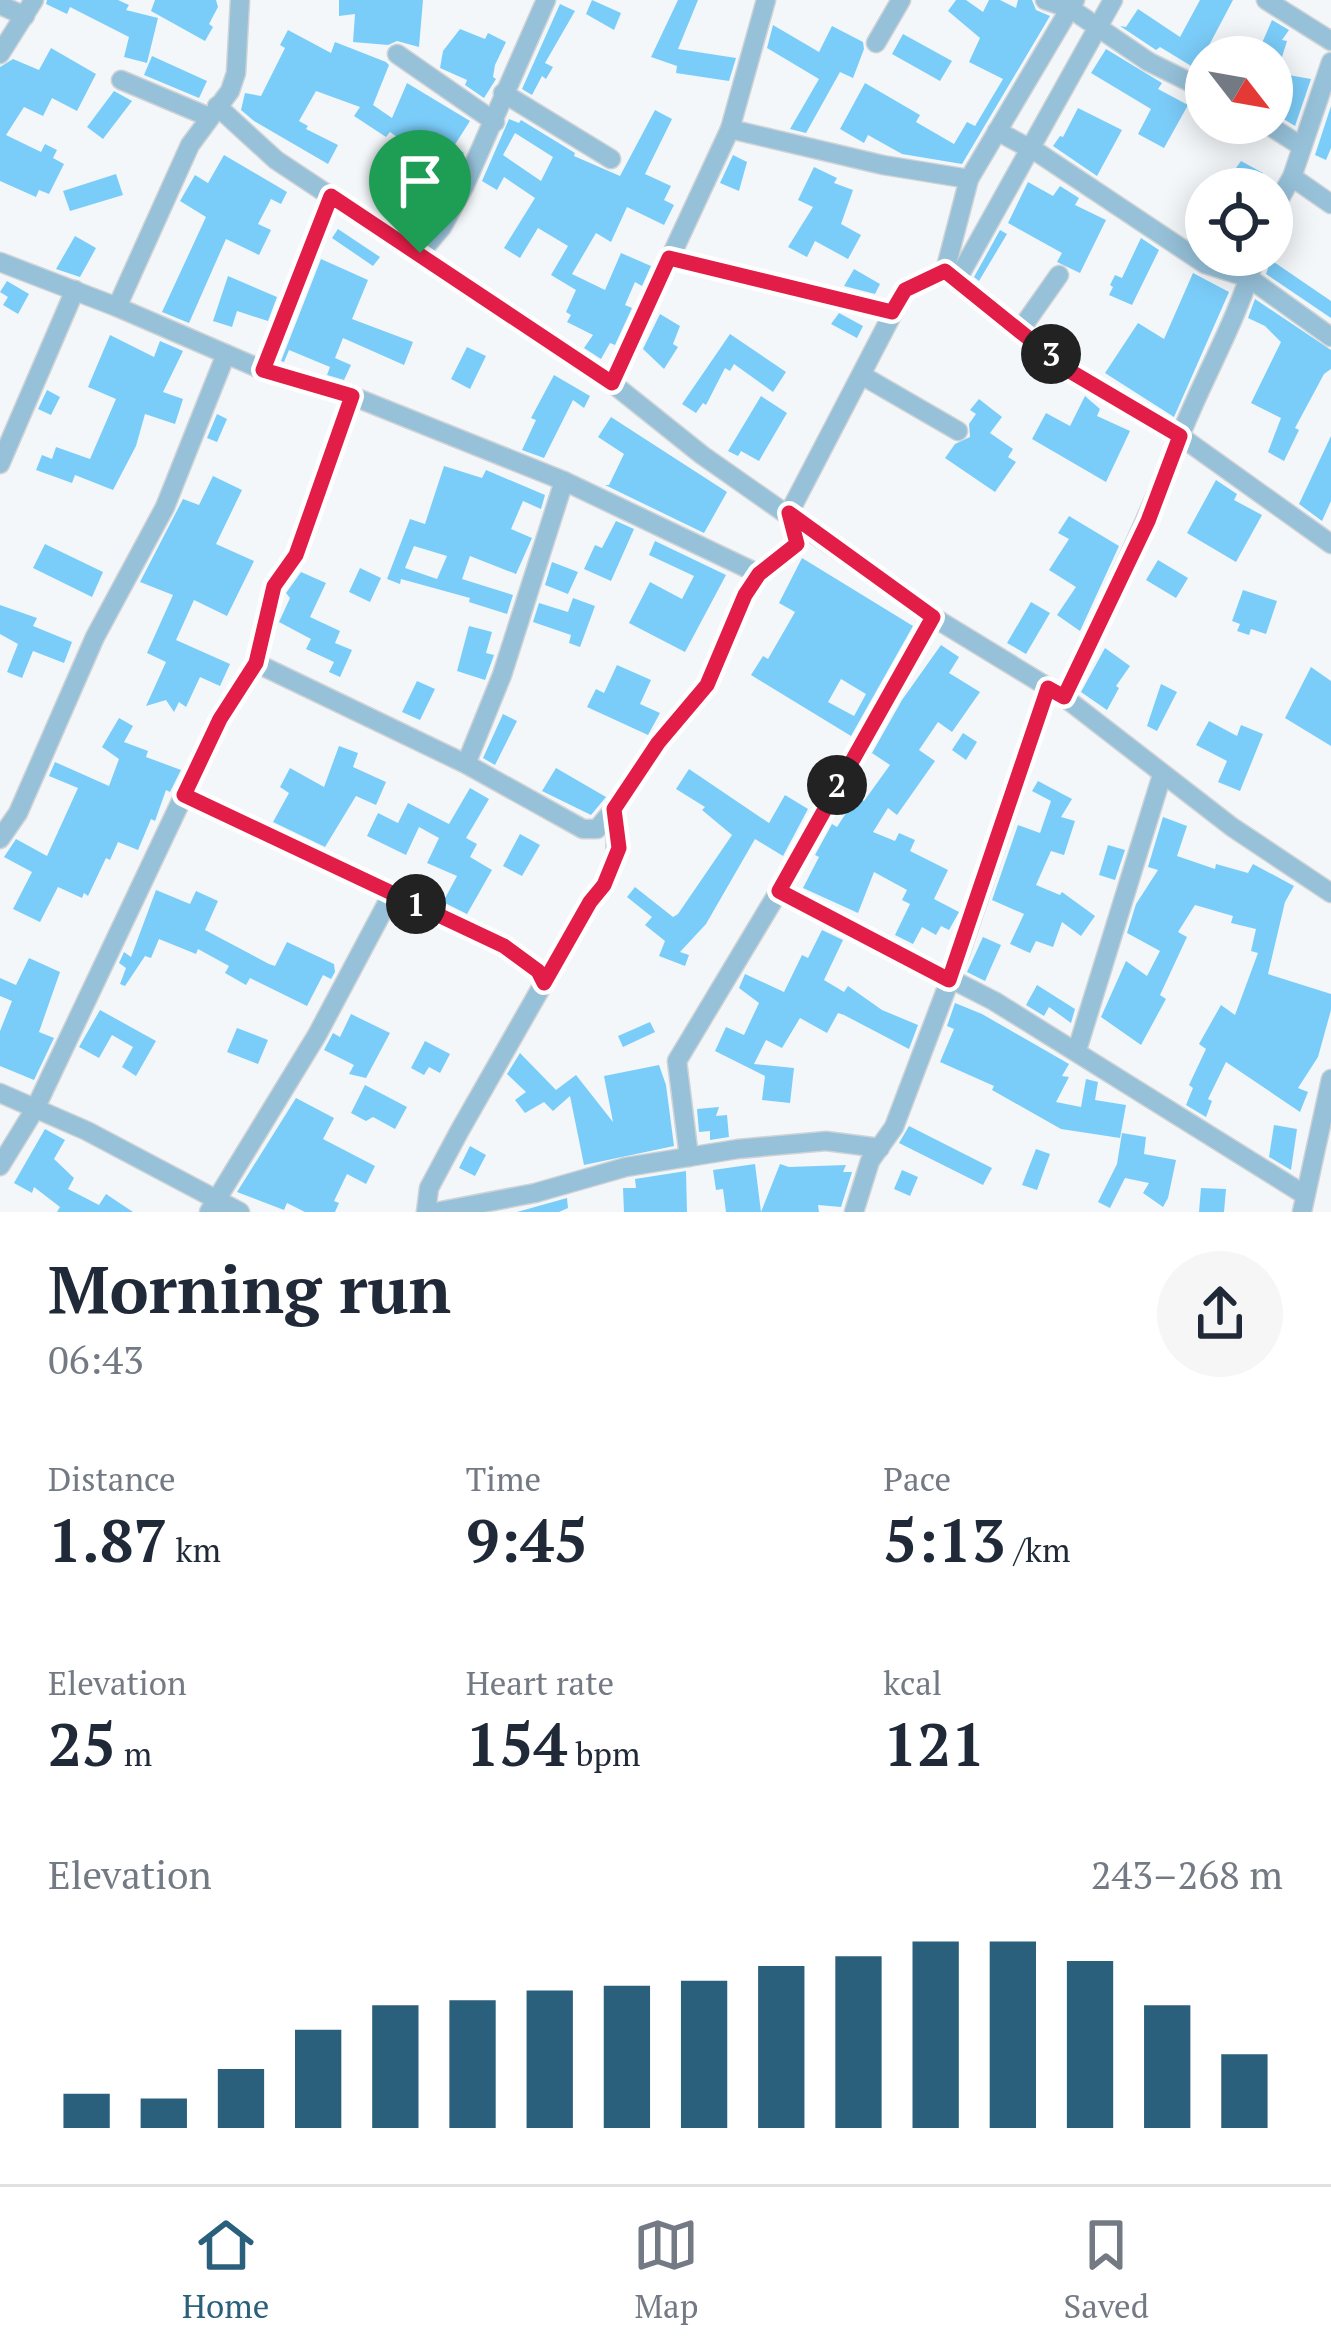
<!DOCTYPE html>
<html lang="en">
<head>
<meta charset="utf-8">
<style>
  body { margin:0; font-family:"PT Serif",serif; background:#f6f6f7; color:#1f2937; height:100vh; display:flex; flex-direction:column; font-size:45px; white-space:nowrap }
  * { box-sizing:border-box; margin:0 }
  p { font-size:39px; color:#747a83 }
  .icon { flex:none; width:66px; height:66px; fill:none; stroke:currentColor; stroke-width:2; stroke-linecap:round; stroke-linejoin:round }
  .map { position:relative; height:1212px; overflow:hidden }
  .details { display:flex; flex-direction:column; background:#fff; flex:1 }
  .details>* { flex:none }
  .needle { width:78px; rotate:121deg }
  .buttons { position:absolute; left:1185px; top:36px; display:grid; gap:24px }
  .buttons a { display:grid; place-items:center; width:108px; height:108px; border-radius:50%; background:#fff; box-shadow:0 6px 30px #0003; font-size:60px }
  .pin { position:absolute; display:grid; place-items:center; width:102px; height:102px; color:#fff; margin:-123px -51px; border-radius:50% 50% 50% 0; rotate:-45deg; box-shadow:0 0 12px #0007 }
  .pin .icon { rotate:45deg }
  .km { position:absolute; width:60px; height:60px; margin:-30px; border-radius:50%; background:#222; color:#fff; font-size:33px; line-height:60px; text-align:center }
  .round { display:grid; place-items:center; flex:none; width:126px; height:126px; border-radius:63px; background:#f6f6f7 }
  .headline { display:flex; align-items:center; justify-content:space-between; height:204px; padding:0 48px }
  h1 { font-size:66px; font-weight:800; line-height:90px }
  .figures { display:grid; grid-template-columns:repeat(3,1fr); gap:18px; height:204px; padding:12px 48px }
  .figures div { display:grid; align-content:center }
  .figures b { font-size:60px; font-weight:800 }
  .figures small { font-size:33px; font-weight:400 }
  .figures p { font-size:33px }
  .chart { height:336px; padding:24px 48px }
  .chart p { display:flex; justify-content:space-between }
  .chart svg { width:100%; height:216px; margin-top:12px; stroke:#2a607b; stroke-width:6 }
  .tab-bar { display:flex; justify-content:space-around; align-items:center; height:168px; border-top:3px solid #e0e1e3; background:#fff; font-size:33px; color:#747a83 }
  .tab-bar a { display:grid; justify-items:center; gap:6px }
  .tab-bar .current { color:#2a607b }
  .map>svg:first-child { display:block }
</style>
</head>
<body>
<div class="map">
<svg width="1331" height="1212" viewBox="0 0 1331 1212">
  <rect width="100%" height="100%" fill="#f3f7fa"/>
  <g fill="#7bcdf9" fill-rule="evenodd">
    <polygon points="47,0 118,0 129,5 126,10 158,18 147,63 124,57 129,37 70,7 67,14 46,4"/>
    <polygon points="155,0 216,0 218,7 209,24 213,27 205,41 151,11"/>
    <polygon points="339,0 423,0 419,47 397,41 388,45 353,42 355,14 339,16"/>
    <polygon points="592,0 621,13 614,30 586,14"/>
    <polygon points="678,0 698,0 678,49 736,58 729,81 676,73 677,66 651,57"/>
    <polygon points="956,0 966,0 983,12 989,0 1000,0 1016,8 1018,0 1032,0 1036,10 1050,16 962,164 902,154 868,135 864,143 840,129 865,83 920,115 916,122 954,144 967,122 975,126 1003,79 969,62 980,38 948,11"/>
    <polygon points="1200,0 1233,0 1206,51 1206,75 1160,47 1156,50 1120,26 1126,27 1138,9 1180,37"/>
    <polygon points="560,4 575,11 545,63 553,67 546,79 542,76 532,95 522,89"/>
    <polygon points="1272,20 1289,30 1282,40 1287,41 1277,73 1311,79 1295,126 1272,112 1272,57 1256,57"/>
    <polygon points="773,25 819,52 832,26 863,42 864,49 853,78 840,72 806,133 790,129 819,79 767,48"/>
    <polygon points="460,29 485,39 488,33 506,42 495,65 493,77 496,79 484,98 465,85 467,80 440,68 443,51"/>
    <polygon points="288,30 331,53 335,42 386,62 389,65 373,105 392,118 407,83 470,121 454,146 464,153 450,174 390,132 386,137 354,116 360,107 316,91 299,121 308,126 306,129 338,145 328,164 254,121 241,110 245,93 261,96 285,48 280,45"/>
    <polygon points="903,34 952,61 940,81 892,54"/>
    <polygon points="51,48 96,74 77,111 52,98 43,116 24,107 6,135 41,152 45,144 57,150 53,158 64,164 49,194 39,190 36,197 0,181 0,67 13,59 39,70"/>
    <polygon points="1106,49 1162,83 1158,89 1188,105 1164,148 1138,134 1151,109 1091,73"/>
    <polygon points="152,56 207,81 199,98 144,75"/>
    <polygon points="114,91 132,101 103,139 87,127"/>
    <polygon points="1331,106 1331,148 1326,160 1315,155"/>
    <polygon points="1078,108 1122,130 1097,176 1053,146 1060,136 1063,137"/>
    <path d="M655 110 672 119 645 174 671 186 664 200 674 205 664 225 627 207 611 242 596 233 572 274 605 290 621 253 651 266 642 286 635 282 625 305 632 308 615 345 610 343 601 359 584 348 593 335 567 322 571 315 566 312 576 290 551 275 568 246 538 228 520 258 504 248 535 198 504 177 497 190 482 181 509 119 519 123 521 120 575 153 574 156 620 176ZM515 133 553 157 541 181 503 155Z"/>
    <polygon points="224,155 287,192 281,204 271,199 258,224 271,230 259,255 226,239 189,323 162,312 206,217 180,201 195,175 208,183"/>
    <polygon points="733,155 747,162 739,191 720,183"/>
    <polygon points="1241,161 1263,173 1253,189 1221,189"/>
    <polygon points="814,167 837,178 834,183 853,190 841,224 861,235 848,259 815,241 807,257 788,247 813,207 798,200"/>
    <polygon points="116,174 123,195 70,211 63,191"/>
    <polygon points="1028,182 1053,196 1060,186 1079,198 1075,205 1106,220 1080,273 1057,262 1062,253 1008,223"/>
    <polygon points="338,229 380,257 373,266 332,238"/>
    <polygon points="1000,230 1007,234 979,281 974,277"/>
    <polygon points="75,236 96,248 80,277 56,269"/>
    <polygon points="1141,238 1159,250 1132,305 1109,295 1113,287 1110,285 1115,275 1122,278"/>
    <polygon points="321,259 368,280 352,319 413,342 404,365 343,338 335,358 351,365 344,380 327,375 330,367 289,350 284,362 281,361"/>
    <polygon points="1271,260 1331,301 1331,318 1266,274"/>
    <polygon points="854,269 880,284 875,294 844,286"/>
    <polygon points="1193,273 1229,292 1174,417 1105,373 1138,323 1164,339"/>
    <polygon points="228,276 277,297 268,321 237,311 232,327 213,321"/>
    <polygon points="7,281 29,294 18,314 3,305 8,297 0,292"/>
    <polygon points="1255,299 1331,350 1331,369 1324,374 1295,428 1299,430 1284,461 1268,452 1281,418 1251,403 1281,342 1265,326 1248,318"/>
    <polygon points="839,313 863,326 857,338 831,324"/>
    <polygon points="660,314 680,326 673,344 678,347 664,369 643,349"/>
    <polygon points="730,334 786,372 773,392 734,364 730,371 725,368 706,405 703,403 696,413 682,404"/>
    <polygon points="110,335 154,357 160,341 183,351 163,392 183,399 175,424 145,414 136,446 113,490 75,475 72,483 36,470 42,455 52,459 56,447 90,459 116,399 88,387"/>
    <polygon points="467,347 486,356 470,389 451,379"/>
    <polygon points="554,375 590,396 584,408 573,400 544,458 522,450 536,420 531,418"/>
    <polygon points="47,390 60,397 51,415 38,409"/>
    <polygon points="761,396 787,413 759,461 741,451 738,456 728,451"/>
    <polygon points="1085,396 1100,409 1097,416 1130,431 1106,482 1032,439 1046,413 1070,426"/>
    <polygon points="979,399 1002,417 990,433 1013,449 1008,457 1016,462 995,492 945,458 955,444 970,437 969,424 976,414 970,410"/>
    <polygon points="217,414 227,419 217,442 207,438"/>
    <polygon points="611,417 727,492 704,533 605,485 609,485 624,454 598,437"/>
    <polygon points="1331,436 1331,501 1322,521 1299,504"/>
    <path d="M444 466 482 478 486 470 545 495 541 509 523 501 511 529 532 538 516 574 470 556 462 579 513 595 507 614 469 602 470 598 401 579 400 584 387 579 410 519 425 524ZM414 546 447 556 437 579 405 568Z"/>
    <polygon points="213,476 242,490 216,544 254,561 227,616 194,600 176,640 230,664 220,686 200,677 186,707 179,702 174,712 166,700 146,706 166,662 147,653 173,595 140,582 183,499 199,505"/>
    <polygon points="1216,480 1237,494 1234,500 1262,515 1236,562 1187,533"/>
    <polygon points="1069,516 1119,546 1080,631 1057,615 1076,587 1049,570 1069,539 1058,533"/>
    <polygon points="616,521 634,529 611,581 584,569 595,545 602,548"/>
    <polygon points="655,541 726,575 685,652 629,623 650,582 682,599 694,576 649,555"/>
    <polygon points="45,544 103,572 92,597 33,568"/>
    <path d="M802 558 913 626 851 736 751 675 763 656 768 659 795 612 779 603ZM841 679 866 694 854 716 828 702Z"/>
    <polygon points="1158,560 1188,578 1176,598 1146,580"/>
    <polygon points="552,562 578,572 568,594 545,585"/>
    <polygon points="360,568 381,578 370,602 349,592"/>
    <polygon points="301,572 326,583 310,617 340,631 335,643 352,650 340,677 329,672 334,662 306,649 311,639 279,622 290,598 286,593"/>
    <polygon points="1243,590 1277,601 1266,634 1251,629 1249,635 1237,631 1240,624 1232,621"/>
    <polygon points="573,598 595,606 580,647 569,643 571,635 533,622 539,603 568,612"/>
    <polygon points="1031,602 1050,613 1026,654 1007,643"/>
    <polygon points="0,605 37,618 33,626 72,642 64,663 33,651 22,678 7,672 18,644 0,634"/>
    <polygon points="469,626 492,632 486,653 494,655 485,680 457,671"/>
    <polygon points="941,645 959,657 949,673 980,692 952,732 938,722 919,750 935,761 897,815 888,808 873,832 895,841 899,833 915,840 910,851 948,870 934,899 959,912 949,930 941,926 936,935 922,927 913,944 895,935 910,904 902,900 907,890 874,872 858,913 803,888 819,857 815,855 832,824 837,827 857,796 864,801 890,765 872,753 902,700"/>
    <polygon points="1105,648 1130,666 1116,686 1119,688 1107,710 1081,692"/>
    <polygon points="617,665 651,680 640,704 660,713 648,735 587,707 596,689 604,693"/>
    <polygon points="1311,667 1331,681 1331,746 1285,718"/>
    <polygon points="417,681 435,689 420,720 402,712"/>
    <polygon points="1161,684 1177,692 1157,731 1147,726"/>
    <polygon points="503,714 517,721 495,765 483,758"/>
    <polygon points="119,718 133,726 124,742 148,751 146,757 181,770 170,792 166,790 155,821 151,819 138,850 118,842 110,860 106,858 88,896 84,893 82,898 58,887 40,922 13,909 32,872 4,857 16,839 47,856 78,788 49,776 55,762 109,786 119,759 102,747"/>
    <polygon points="1209,721 1237,736 1241,725 1263,734 1240,791 1218,782 1227,761 1196,745"/>
    <polygon points="963,733 977,742 966,760 952,750"/>
    <polygon points="339,746 358,753 353,767 386,782 376,805 356,796 325,847 273,822 289,793 280,787 290,768 324,787"/>
    <polygon points="556,768 606,797 591,815 542,791"/>
    <polygon points="689,769 769,823 785,795 808,809 783,856 755,839 706,924 680,952 689,955 685,966 659,956 665,941 645,925 652,917 627,897 635,887 673,917 678,914 732,835 702,810 705,807 676,789"/>
    <polygon points="1038,781 1072,799 1061,817 1075,821 1064,855 1051,851 1036,885 1060,895 1062,892 1095,916 1081,936 1062,922 1053,947 1036,941 1030,953 1010,944 1024,914 992,900 1018,825 1040,833 1051,801 1032,791"/>
    <polygon points="470,788 489,799 466,838 477,844 470,857 492,870 467,914 443,902 457,876 427,863 439,838 419,827 406,855 367,836 378,813 398,823 408,803 449,824"/>
    <polygon points="1163,817 1187,826 1177,856 1215,869 1216,864 1248,873 1253,864 1294,886 1285,902 1268,974 1331,994 1331,1010 1318,1057 1298,1088 1308,1092 1300,1112 1226,1062 1208,1099 1212,1101 1206,1117 1186,1105 1193,1088 1189,1085 1206,1049 1199,1044 1221,1005 1235,1015 1258,953 1251,951 1256,929 1231,923 1233,916 1195,905 1178,932 1187,937 1160,995 1166,999 1141,1045 1101,1017 1126,961 1147,976 1160,951 1127,933 1136,904 1158,870 1148,867"/>
    <polygon points="520,834 540,845 522,876 503,866"/>
    <polygon points="1108,845 1125,850 1115,880 1099,875"/>
    <polygon points="156,890 190,904 196,891 218,901 205,930 269,964 275,966 287,942 334,964 335,972 331,979 323,975 307,1006 250,978 246,985 225,973 229,966 198,949 196,954 159,939 151,958 145,956 125,986 120,984 126,968 119,963 124,952 131,957"/>
    <polygon points="822,930 843,940 824,980 844,992 848,986 882,1010 918,1025 909,1049 844,1015 838,1013 827,1033 800,1018 782,1048 766,1040 754,1064 794,1068 790,1103 762,1100 765,1076 715,1051 726,1027 744,1035 759,1003 739,988 745,974 784,992 802,955 808,958"/>
    <polygon points="983,937 1001,945 985,981 967,972"/>
    <polygon points="29,958 60,972 39,1032 54,1038 34,1080 0,1066 0,1031 12,1001 0,996 0,978 16,985"/>
    <polygon points="1037,985 1075,1009 1071,1023 1049,1007 1044,1016 1026,1005"/>
    <polygon points="955,1003 982,1014 1069,1064 1062,1076 1069,1077 1056,1102 1081,1107 1086,1079 1098,1082 1095,1100 1126,1105 1120,1138 1061,1129 992,1090 994,1086 940,1062 954,1029 947,1026"/>
    <polygon points="100,1010 156,1041 136,1076 122,1067 133,1047 112,1035 99,1058 79,1047"/>
    <polygon points="351,1014 390,1033 366,1078 349,1074 354,1065 324,1050 333,1033 340,1037"/>
    <polygon points="650,1022 655,1032 623,1047 618,1036"/>
    <polygon points="237,1028 268,1040 258,1064 227,1052"/>
    <polygon points="425,1041 450,1054 440,1073 429,1067 424,1075 411,1068"/>
    <polygon points="520,1053 556,1090 576,1075 613,1122 604,1076 659,1065 666,1085 674,1146 584,1165 570,1096 553,1111 544,1102 525,1113 515,1100 526,1092 507,1074"/>
    <polygon points="365,1085 407,1107 395,1129 373,1117 366,1121 351,1113"/>
    <polygon points="296,1098 334,1118 323,1139 375,1166 366,1184 347,1174 334,1201 339,1203 335,1212 305,1212 287,1203 284,1210 237,1192"/>
    <polygon points="719,1107 716,1116 727,1115 729,1137 710,1140 710,1131 699,1132 697,1109"/>
    <polygon points="1274,1125 1297,1129 1291,1170 1269,1157"/>
    <polygon points="909,1126 992,1168 983,1185 899,1143"/>
    <polygon points="45,1129 65,1140 54,1159 74,1178 68,1189 99,1205 106,1194 133,1212 57,1212 60,1207 34,1187 32,1193 14,1183"/>
    <polygon points="1122,1133 1146,1137 1144,1154 1176,1160 1168,1198 1163,1207 1143,1193 1149,1183 1125,1178 1110,1208 1098,1202 1117,1164"/>
    <polygon points="470,1146 486,1155 475,1176 459,1168"/>
    <polygon points="1036,1149 1050,1154 1037,1190 1022,1185"/>
    <polygon points="755,1164 761,1212 780,1164 789,1167 846,1165 843,1172 852,1172 841,1207 818,1205 819,1212 726,1212 723,1189 716,1190 713,1170"/>
    <polygon points="902,1170 918,1177 910,1196 894,1189"/>
    <polygon points="686,1171 687,1212 624,1212 623,1188 636,1188 635,1179"/>
    <polygon points="1201,1188 1226,1189 1224,1212 1199,1212"/>
    <polygon points="567,1198 568,1208 559,1212 517,1212"/>
  </g>
  <g fill="none" stroke-linecap="round" stroke-linejoin="round">
    <g stroke="#d0d3d6" stroke-width="21">
      <g id="minor">
        <polyline points="1045,0 1071,9 1149,62 1206,90"/>
        <polyline points="1266,0 1331,41"/>
        <polyline points="0,5 25,16"/>
        <polyline points="876,43 901,0"/>
        <polyline points="0,54 34,0"/>
        <polyline points="397,54 495,122"/>
        <polyline points="121,80 209,117"/>
        <polyline points="503,93 611,159"/>
        <polyline points="217,106 276,160 612,383 702,455 933,617 1064,697 1232,827 1331,893"/>
        <polyline points="1265,123 1301,146"/>
        <polyline points="730,129 883,165 969,179"/>
        <polyline points="997,131 1040,154 1205,264 1249,278 1331,337"/>
        <polyline points="1292,177 1331,204"/>
        <polyline points="1272,212 1292,177 1331,62"/>
        <polyline points="420,253 442,227 464,187 546,0"/>
        <polyline points="669,258 892,312"/>
        <polyline points="0,262 117,307 263,370 352,396 564,481 759,574 797,544 789,513 905,290 945,271 969,179 1075,0"/>
        <polyline points="945,271 1068,370 1180,436 1331,544"/>
        <polyline points="957,280 1113,0"/>
        <polyline points="117,307 190,145 230,91 236,73 240,0"/>
        <polyline points="1021,329 1059,275"/>
        <polyline points="263,370 331,196"/>
        <polyline points="863,376 958,431"/>
        <polyline points="612,383 730,129 766,0"/>
        <polyline points="0,464 75,290"/>
        <polyline points="256,663 466,764 583,829 597,829 614,809 659,743 707,685 745,595 759,574"/>
        <path d="M1064 697C1104 610 1146 524 1181 434 1205 374 1238 319 1256 255"/>
        <polyline points="466,764 502,675 564,481"/>
        <polyline points="184,795 504,946 538,972 544,983"/>
        <polyline points="0,839 18,813 95,637 165,507 226,354"/>
        <polyline points="779,891 994,1001 1305,1195"/>
        <polyline points="1077,1050 1162,775"/>
        <polyline points="0,1093 87,1131 240,1212"/>
        <polyline points="689,1157 677,1061 779,891 933,617"/>
        <polyline points="0,1166 35,1109 220,719 256,663 274,586 296,555 352,396"/>
        <polyline points="209,1212 317,1035 393,892"/>
        <path d="M426 1212 429 1188 460 1130 590 902C620 867 617 853 614 809"/>
        <polyline points="436,1212 535,1193 626,1167 738,1149 826,1141 880,1148"/>
        <polyline points="854,1212 870,1161 894,1127 962,948 1049,688"/>
        <polyline points="1302,1212 1331,1079"/>
      </g>
    </g>
    <use href="#minor" stroke="#96c1d9" stroke-width="18"/>
  </g>
  <g fill="none" stroke-linecap="round" stroke-linejoin="round">
    <g stroke="#fff" stroke-width="24">
      <polygon id="route" points="331,196 612,383 669,258 892,312 905,290 945,271 1068,370 1180,436 1148,521 1064,697 1048,688 949,980 779,891 933,617 789,513 797,544 759,574 745,595 707,685 658,743 614,809 619,848 604,885 590,902 544,983 538,971 504,946 184,795 220,719 256,663 274,586 296,555 352,396 263,370"/>
    </g>
    <use href="#route" stroke="#e11d48" stroke-width="15"/>
  </g>
</svg>
<div class="buttons">
<a><svg class="needle" viewBox="-14 -14 28 28"><path d="M0-13l5 13h-10z" fill="#e53935"/><path d="M0 13l5-13h-10z" fill="#747a83"/></svg></a>
<a><svg class="icon" aria-label="locate" viewBox="0 0 24 24"><circle cx="12" cy="12" r="6"/><path d="M12 2v4M12 18v4M2 12h4M18 12h4"/></svg></a>
</div>
<div class="pin" style="left:420px;top:253px;background:#1e9e55"><svg class="icon" aria-label="arrive" viewBox="0 0 24 24"><path d="M6 21V4h12l-3 4 3 4H6"/></svg></div>
<b class="km" style="left:416px;top:904px">1</b>
<b class="km" style="left:837px;top:785px">2</b>
<b class="km" style="left:1051px;top:354px">3</b>
</div>
<section class="details">
<div class="headline"><div><h1>Morning run</h1><p>06:43</p></div><a class="round"><svg class="icon" aria-label="share" viewBox="0 0 24 24"><path d="M12 15V3M7 8l5-5 5 5M5 13v7h14v-7"/></svg></a></div>
<div class="figures">
<div><p>Distance</p><b>1.87<small> km</small></b></div>
<div><p>Time</p><b>9:45</b></div>
<div><p>Pace</p><b>5:13<small> /km</small></b></div>
</div>
<div class="figures">
<div><p>Elevation</p><b>25<small> m</small></b></div>
<div><p>Heart rate</p><b>154<small> bpm</small></b></div>
<div><p>kcal</p><b>121</b></div>
</div>
<div class="chart"><p><span>Elevation</span>243–268 m</p>
<svg viewBox="0 0 160 44" preserveAspectRatio="none"><path d="M5 44V37M15 44V38M25 44V32M35 44V24M45 44V19M55 44V18M65 44V16M75 44V15M85 44V14M95 44V11M105 44V9M115 44V6M125 44V6M135 44V10M145 44V19M155 44V29"/></svg>
</div>
</section>
<nav class="tab-bar">
<a class="current"><svg class="icon" aria-label="home" viewBox="0 0 24 24"><path d="M3 11l9-7 9 7M6 9v11h12V9"/></svg>Home</a>
<a><svg class="icon" aria-label="map" viewBox="0 0 24 24"><path d="M3 6l6-2 6 2 6-2v14l-6 2-6-2-6 2zM9 4v14M15 6v14"/></svg>Map</a>
<a><svg class="icon" aria-label="saved" viewBox="0 0 24 24"><path d="M7 4h10v16l-5-4-5 4z"/></svg>Saved</a>
</nav>
</body>
</html>
